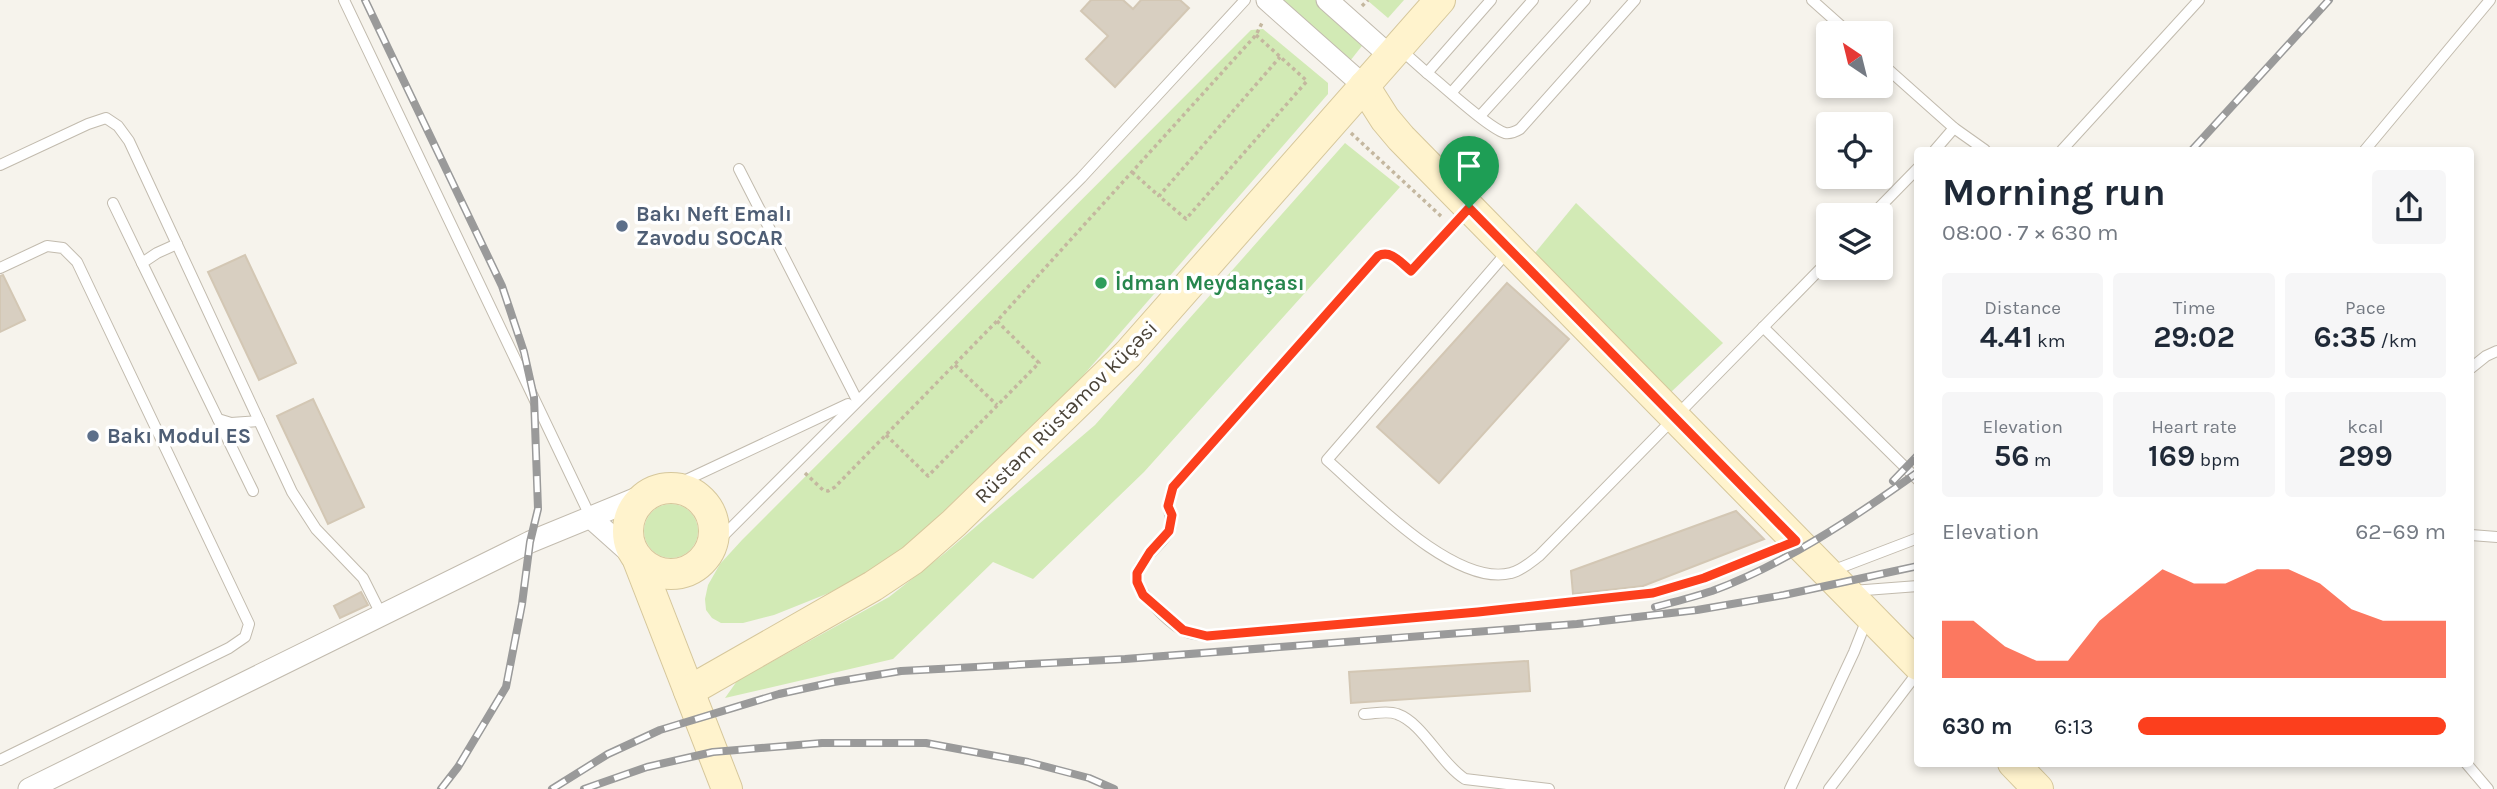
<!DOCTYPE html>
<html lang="en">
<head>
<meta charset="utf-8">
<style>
  body { margin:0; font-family:Karla,sans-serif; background:#f6f6f7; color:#1f2937; height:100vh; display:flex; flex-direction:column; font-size:26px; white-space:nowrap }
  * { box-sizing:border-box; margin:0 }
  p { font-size:23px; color:#747a83 }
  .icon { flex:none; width:38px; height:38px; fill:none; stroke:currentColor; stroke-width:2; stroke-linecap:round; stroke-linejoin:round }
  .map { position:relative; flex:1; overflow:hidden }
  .details { position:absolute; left:1914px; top:147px; width:560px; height:620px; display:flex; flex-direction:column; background:#fff; border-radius:7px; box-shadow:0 4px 10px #0003 }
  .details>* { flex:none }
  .needle { width:46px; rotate:325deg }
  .buttons { position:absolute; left:1816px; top:21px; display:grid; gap:14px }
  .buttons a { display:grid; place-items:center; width:77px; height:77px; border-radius:7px; background:#fff; box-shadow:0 4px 10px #0003; font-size:35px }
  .pin { position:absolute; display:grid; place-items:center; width:60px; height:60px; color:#fff; margin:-72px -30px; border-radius:50% 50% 50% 0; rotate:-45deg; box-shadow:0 0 7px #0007 }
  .pin .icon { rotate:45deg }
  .round { display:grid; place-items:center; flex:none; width:74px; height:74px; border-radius:7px; background:#f6f6f7 }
  .overview { display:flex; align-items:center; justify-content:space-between; height:119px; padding:0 28px }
  h1 { font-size:38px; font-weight:700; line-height:52px }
  .figures { display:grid; grid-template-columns:repeat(3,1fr); gap:10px; height:119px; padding:7px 28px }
  .figures div { display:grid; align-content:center; border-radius:7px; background:#f6f6f7; text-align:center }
  .figures b { font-size:30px; font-weight:700 }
  .figures small { font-size:19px; font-weight:400 }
  .figures p { font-size:19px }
  .chart { height:196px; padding:14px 28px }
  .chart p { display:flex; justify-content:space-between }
  .chart svg { width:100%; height:126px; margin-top:7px; fill:#fc3f1d; opacity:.7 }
  ul { padding:0 28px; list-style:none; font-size:23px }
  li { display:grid; grid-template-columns:112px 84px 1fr; align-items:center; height:52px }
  li i { height:18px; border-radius:9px; background:#fc3f1d }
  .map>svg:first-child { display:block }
</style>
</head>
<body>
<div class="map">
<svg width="2497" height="789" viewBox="0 0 2497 789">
  <rect width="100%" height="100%" fill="#f6f3ec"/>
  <g fill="#d2eab5">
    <polygon points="1281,0 1317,0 1365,42 1350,61"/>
    <polygon points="1367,0 1404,0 1388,18"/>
    <polygon points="1263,29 1328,83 1328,94 1074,386 902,551 868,572 829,593 774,615 743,623 721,623 712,618 706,610 705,599 708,585 720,564 742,540 1251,30"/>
    <polygon points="1345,143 1400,187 1144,472 1033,579 993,562 893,659 725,698 737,681 889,597 945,553 1095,425"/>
    <polygon points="1576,203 1723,343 1670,393 1535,253"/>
    <circle cx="671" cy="531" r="27"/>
  </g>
  <g fill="#d8cfc1" stroke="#d3c7b4" stroke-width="2">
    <polygon points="1091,0 1123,0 1133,9 1141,0 1180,0 1189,8 1115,87 1086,59 1108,36 1081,11"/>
    <polygon points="245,255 296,363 259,380 208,272"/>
    <polygon points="3,275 25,320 0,332 0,276"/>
    <polygon points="1507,283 1569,339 1439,483 1377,427"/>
    <polygon points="313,399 364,507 328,524 277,416"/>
    <polygon points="1736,511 1764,539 1643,586 1573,594 1571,571"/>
    <polygon points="361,592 368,605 340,618 334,606"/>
    <polygon points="1528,661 1530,691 1351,703 1349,672"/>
  </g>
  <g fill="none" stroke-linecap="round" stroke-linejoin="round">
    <g stroke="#c2bbae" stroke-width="12">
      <g id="lane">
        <polyline points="344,0 591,518"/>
        <polyline points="1812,0 1849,33"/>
        <polyline points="1400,49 1427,73 1491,0"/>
        <polyline points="1881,63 1954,128 1985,150"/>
        <path d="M1427 73C1445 87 1487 127 1505 133 1511 134 1515 132 1520 129L1635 0"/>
        <polyline points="1452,92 1533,0"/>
        <polyline points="1480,116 1585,0"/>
        <polyline points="1935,150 1954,128"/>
        <polyline points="2062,150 2199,0"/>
        <polyline points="2365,150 2490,0"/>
        <polyline points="0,165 88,124 106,118 118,126 129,141 292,492 316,529 363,578 381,614"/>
        <polyline points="739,169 857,400"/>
        <polyline points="113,203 142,263"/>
        <path d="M1467 210 1411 271C1401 263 1391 248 1378 256L1173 487C1171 492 1169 498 1169 503 1168 512 1173 520 1170 529 1164 544 1143 555 1137 573 1132 589 1169 622 1182 630 1193 636 1208 635 1220 635L1478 612 1653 593 1704 578 1793 542"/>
        <polyline points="1872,215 1918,168"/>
        <polyline points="177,244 157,253 142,263 253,491"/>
        <path d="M1508 251 1327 460C1367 495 1455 588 1511 573 1521 571 1531 562 1539 556L1829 260"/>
        <polyline points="0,268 47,246 63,248 77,262 249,624 245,637 229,648 0,760"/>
        <polyline points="1763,327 1918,480"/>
        <polyline points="2471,368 2486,356 2497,351"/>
        <polyline points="218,419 231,423 259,421"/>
        <polyline points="669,488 848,404"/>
        <polyline points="2471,535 2497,537"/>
        <polyline points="711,548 1081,178 1245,0"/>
        <polyline points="1829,572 1918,538"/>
        <polyline points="1852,591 1918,586"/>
        <path d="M1364 714C1374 714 1387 710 1397 714 1423 723 1440 763 1465 779L1549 789"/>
        <polyline points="2466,763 2488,789"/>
        <polyline points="1790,789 1854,652 1867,619"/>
        <polyline points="1829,789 1918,672"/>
      </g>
    </g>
    <g stroke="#c2bbae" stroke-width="23">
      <g id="street">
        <polyline points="1267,0 1364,86"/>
        <polyline points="1327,0 1390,56"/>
        <polyline points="591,518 638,560"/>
        <polyline points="29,789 530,542 652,492"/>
      </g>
    </g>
    <g stroke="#d6c79b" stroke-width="32">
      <g id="secondary">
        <polyline points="1364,86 1385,119 1401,138 1918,665"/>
        <circle cx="671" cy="531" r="43"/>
        <polyline points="638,560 727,789"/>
        <polyline points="689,691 873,586 912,560 954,523 1128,354 1440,0"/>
        <polyline points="2013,763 2038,789"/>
      </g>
    </g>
    <g stroke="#c4b79f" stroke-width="3.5" stroke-dasharray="3.5 3.5" stroke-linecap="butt">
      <polyline points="1362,6 1368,0"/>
      <polyline points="1256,35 1307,81 1186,219 1159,196 1280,57"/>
      <polyline points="1351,133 1443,218"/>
      <polyline points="1132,172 1159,196"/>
      <polyline points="955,365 997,405"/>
      <polyline points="886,435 928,476 1039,363 997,321"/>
      <polyline points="805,473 823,490 828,491 835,487 997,321 1256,35 1262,23 1263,24"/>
    </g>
    <use href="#lane" stroke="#fff" stroke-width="10"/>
    <use href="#street" stroke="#fff" stroke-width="21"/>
    <use href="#secondary" stroke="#fff3cd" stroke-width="30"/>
    <g stroke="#9a9a9a" stroke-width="8">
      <g id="rail">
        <polyline points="365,0 502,286 524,352 534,397 538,509 530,542 522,604 506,687 458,767 441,789"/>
        <polyline points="2192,150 2329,0"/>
        <polyline points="1893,481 1918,455"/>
        <path d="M1655 607C1674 602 1694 597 1712 591 1785 564 1855 517 1918 472"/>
        <polyline points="552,789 608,754 660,730 779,694 834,682 901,671 1125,659 1577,624 1697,610 1784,595 1918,566"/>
        <polyline points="584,789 647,767 713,752 822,743 926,743 1028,762 1089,778 1114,789"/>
      </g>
    </g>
    <use href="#rail" stroke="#fff" stroke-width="5" stroke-dasharray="16" stroke-linecap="butt"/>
  </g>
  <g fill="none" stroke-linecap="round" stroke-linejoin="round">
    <g stroke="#fff" stroke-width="14">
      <path id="route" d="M1469 208 1796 541 1704 578 1653 593 1478 612 1207 636 1183 630 1143 595 1137 582V573L1150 552 1169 531 1172 515 1168 506 1173 487 1378 256C1391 249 1401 263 1411 271Z"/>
    </g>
    <use href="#route" stroke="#fc3f1d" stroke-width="9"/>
  </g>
  <g fill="#5c6f8a" stroke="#fff" stroke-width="2.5">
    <circle cx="622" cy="226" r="7"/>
    <circle cx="93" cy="436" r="7"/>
  </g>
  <circle fill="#2e9e5b" stroke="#fff" stroke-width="2.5" cx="1101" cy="283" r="7"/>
  <g text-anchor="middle" stroke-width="7" stroke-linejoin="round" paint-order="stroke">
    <g font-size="21" font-weight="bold" fill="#4e5e75" stroke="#fff" text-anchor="start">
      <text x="636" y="221">Bakı Neft Emalı<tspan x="636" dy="24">Zavodu SOCAR</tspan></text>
      <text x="107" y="443">Bakı Modul ES</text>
    </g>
    <g font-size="21" font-weight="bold" fill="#27864d" stroke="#fff" text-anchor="start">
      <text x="1115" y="290">İdman Meydançası</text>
    </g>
    <g font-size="21" fill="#4b4439" stroke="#fff">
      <text transform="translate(1066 412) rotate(-45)" y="7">Rüstəm Rüstəmov küçəsi</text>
    </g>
  </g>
</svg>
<div class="buttons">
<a><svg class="needle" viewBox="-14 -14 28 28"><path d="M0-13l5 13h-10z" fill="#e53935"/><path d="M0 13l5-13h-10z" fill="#747a83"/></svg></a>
<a><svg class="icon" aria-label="locate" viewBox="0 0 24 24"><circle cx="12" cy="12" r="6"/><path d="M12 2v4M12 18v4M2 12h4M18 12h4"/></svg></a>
<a><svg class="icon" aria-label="layers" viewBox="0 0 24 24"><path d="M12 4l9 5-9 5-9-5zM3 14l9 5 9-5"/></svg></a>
</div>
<div class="pin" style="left:1469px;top:208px;background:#1e9e55"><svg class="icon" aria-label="arrive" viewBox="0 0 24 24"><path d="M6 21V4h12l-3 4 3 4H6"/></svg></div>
<section class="details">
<div class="overview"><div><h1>Morning run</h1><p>08:00 · 7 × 630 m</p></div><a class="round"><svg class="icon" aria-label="share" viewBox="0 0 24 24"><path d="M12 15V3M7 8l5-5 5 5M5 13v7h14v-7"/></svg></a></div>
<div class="figures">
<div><p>Distance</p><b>4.41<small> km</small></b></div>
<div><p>Time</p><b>29:02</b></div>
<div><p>Pace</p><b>6:35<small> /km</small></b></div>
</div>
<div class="figures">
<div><p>Elevation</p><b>56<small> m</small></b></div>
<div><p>Heart rate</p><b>169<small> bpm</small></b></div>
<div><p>kcal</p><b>299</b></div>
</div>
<div class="chart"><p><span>Elevation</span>62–69 m</p>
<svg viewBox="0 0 160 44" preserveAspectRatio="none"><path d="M0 44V24L10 24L20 33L30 38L40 38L50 24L60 15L70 6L80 11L90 11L100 6L110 6L120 11L130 20L140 24L150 24L160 24V44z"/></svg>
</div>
<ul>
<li><b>630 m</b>6:13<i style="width:100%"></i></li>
</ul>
</section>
</div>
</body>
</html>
